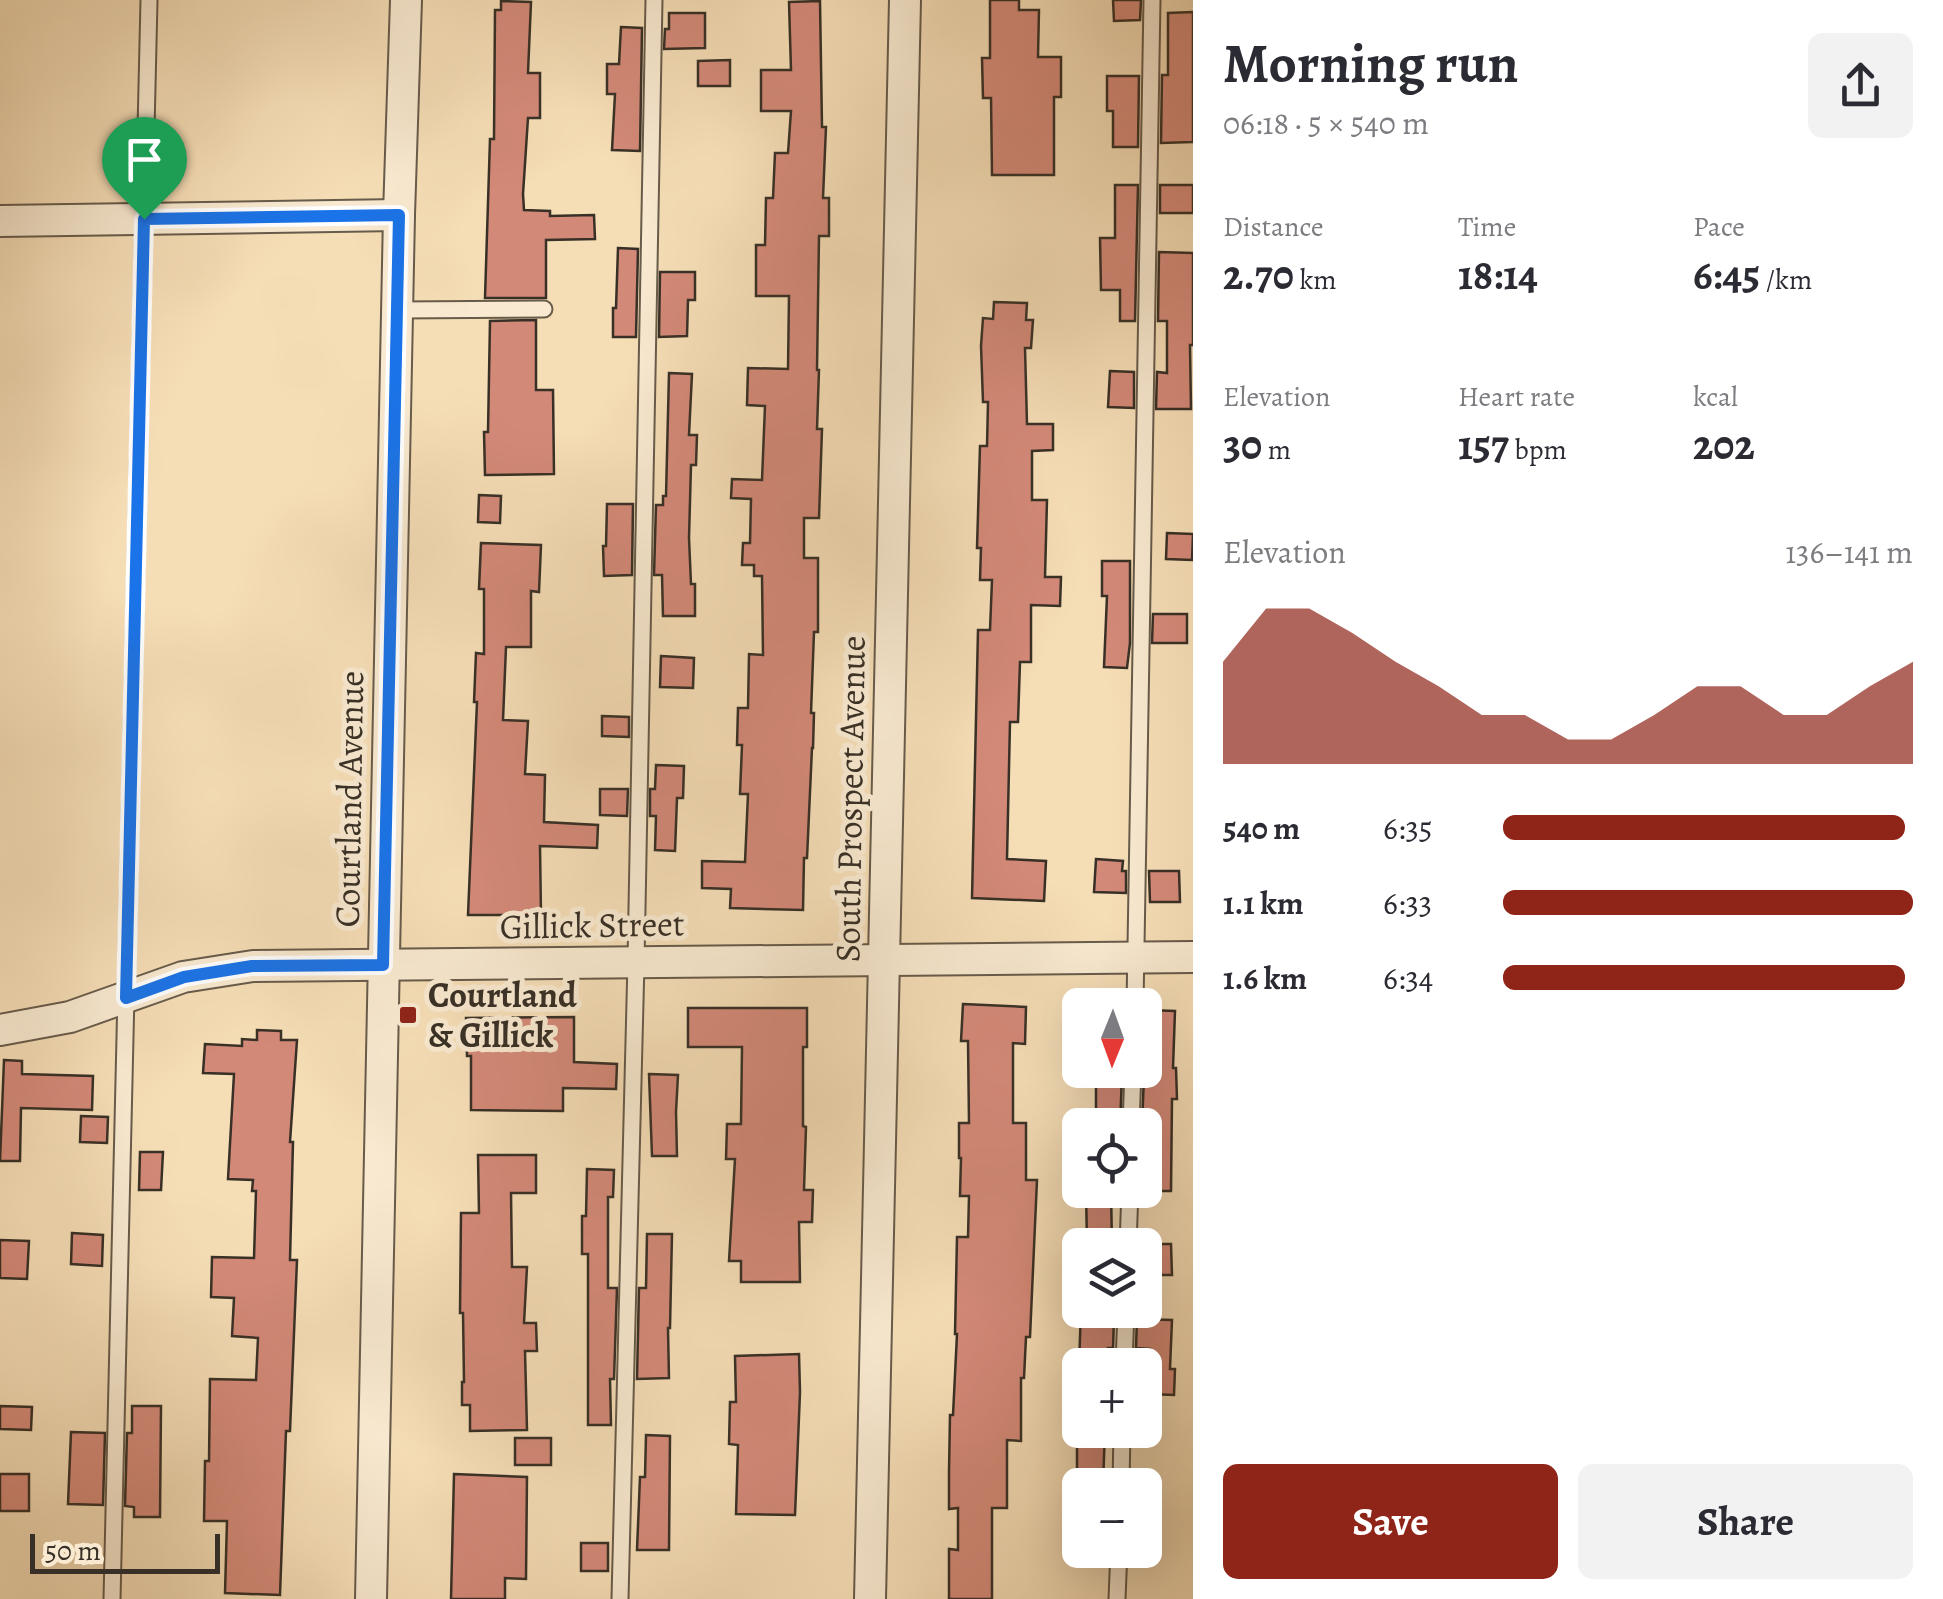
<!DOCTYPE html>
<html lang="en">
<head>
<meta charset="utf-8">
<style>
  body { margin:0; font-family:Alegreya,serif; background:#f2f2f3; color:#2b2b33; height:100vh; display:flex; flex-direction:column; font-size:38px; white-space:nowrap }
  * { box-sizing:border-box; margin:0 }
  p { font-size:32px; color:#7c7c81 }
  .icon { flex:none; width:55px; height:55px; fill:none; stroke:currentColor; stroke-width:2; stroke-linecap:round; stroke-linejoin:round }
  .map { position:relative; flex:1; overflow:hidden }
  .details { display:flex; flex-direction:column; background:#fff; width:750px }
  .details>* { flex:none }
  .needle { width:65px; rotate:181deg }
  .controls { position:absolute; left:1062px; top:988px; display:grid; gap:20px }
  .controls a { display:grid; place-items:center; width:100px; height:100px; border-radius:15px; background:#fff; box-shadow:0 10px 40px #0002; font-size:50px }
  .scale { position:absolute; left:30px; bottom:25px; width:190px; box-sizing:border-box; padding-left:10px; border:5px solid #383026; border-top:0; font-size:28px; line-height:35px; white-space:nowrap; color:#383026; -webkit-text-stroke:8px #f8e9d0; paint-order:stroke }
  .pin { position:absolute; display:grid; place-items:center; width:85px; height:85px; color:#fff; margin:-102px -42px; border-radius:50% 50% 50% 0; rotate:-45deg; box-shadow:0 0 10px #0007 }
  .pin .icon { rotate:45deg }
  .round { display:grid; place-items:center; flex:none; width:105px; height:105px; border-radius:15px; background:#f2f2f3 }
  .overview { display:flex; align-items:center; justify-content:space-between; height:170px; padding:0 30px }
  h1 { font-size:55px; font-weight:700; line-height:75px }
  .figures { display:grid; grid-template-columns:repeat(3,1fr); gap:15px; height:170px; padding:10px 30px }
  .figures div { display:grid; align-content:center }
  .figures b { font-size:42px; font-weight:700 }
  .figures small { font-size:28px; font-weight:400 }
  .figures p { font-size:28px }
  .chart { height:280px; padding:20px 30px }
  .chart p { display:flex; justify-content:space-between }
  .chart svg { width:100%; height:180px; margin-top:10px; fill:#8f2418; opacity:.7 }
  .button { display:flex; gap:20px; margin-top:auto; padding:20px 30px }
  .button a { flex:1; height:115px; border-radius:15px; background:#8f2418; color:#fff; font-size:40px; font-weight:700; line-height:115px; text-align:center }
  .button a+a { background:#f2f2f3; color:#2b2b33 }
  ul { padding:0 30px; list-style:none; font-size:32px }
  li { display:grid; grid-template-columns:160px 120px 1fr; align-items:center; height:75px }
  li i { height:25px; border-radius:12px; background:#8f2418 }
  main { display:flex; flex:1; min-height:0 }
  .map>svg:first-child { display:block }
</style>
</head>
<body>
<main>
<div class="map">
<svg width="1193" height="1599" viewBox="0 0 1193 1599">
  <rect width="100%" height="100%" fill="#f5ddb6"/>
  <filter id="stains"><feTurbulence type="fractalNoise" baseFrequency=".002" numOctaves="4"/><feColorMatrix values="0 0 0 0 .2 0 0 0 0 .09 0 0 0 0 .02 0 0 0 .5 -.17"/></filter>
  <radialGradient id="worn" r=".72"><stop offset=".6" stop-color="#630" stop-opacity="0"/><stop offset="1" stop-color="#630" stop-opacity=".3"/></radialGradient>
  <g fill="#d38978" stroke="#383026" stroke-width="2.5">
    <polygon points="990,0 1019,0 1019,10 1039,10 1038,57 1061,57 1061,97 1054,97 1054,175 992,175 991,98 983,98 982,58 990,58"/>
    <polygon points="1113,0 1141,0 1140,20 1114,21"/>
    <polygon points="501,1 531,2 528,73 540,73 540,118 528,118 523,194 524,210 550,211 550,216 594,215 595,239 546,240 546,298 485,298 490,139 494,139 495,10 501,10"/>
    <polygon points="820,1 822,127 826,127 823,198 829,198 829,236 819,236 817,370 819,370 817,429 822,429 819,518 804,518 804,558 818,558 818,632 814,632 811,713 814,713 813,748 812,748 807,858 804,858 803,910 730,908 731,889 702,888 702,861 745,862 748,794 740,794 742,745 737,745 738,708 748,708 749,654 763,655 762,576 754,576 754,565 742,565 743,543 750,543 751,499 731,498 732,479 762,480 765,406 747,405 748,368 788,369 789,296 756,296 756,245 765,245 766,198 773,198 775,153 788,153 791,111 761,111 761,70 791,70 789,2"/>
    <polygon points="1193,12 1193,142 1161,143 1162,75 1168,75 1168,13"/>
    <polygon points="669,13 705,13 705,48 664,49 665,29 669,29"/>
    <polygon points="621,27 642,28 640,151 612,150 615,94 607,94 607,64 619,64"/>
    <polygon points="730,60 730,86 698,86 698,61"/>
    <polygon points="1107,76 1139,76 1138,147 1113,147 1113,111 1107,111"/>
    <polygon points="1115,185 1138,185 1135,321 1120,321 1120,290 1101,290 1100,238 1115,238"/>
    <rect x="1160" y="185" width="33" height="28"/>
    <polygon points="618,248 638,249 636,337 613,337 613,308 616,308"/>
    <polygon points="1159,252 1193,253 1193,345 1190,345 1191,409 1156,409 1157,372 1167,373 1167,321 1158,321"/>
    <polygon points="660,272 695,272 695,300 688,300 687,336 659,337"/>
    <polygon points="994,302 1027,303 1026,320 1033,320 1031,348 1025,348 1027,424 1053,424 1053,450 1032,451 1032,500 1047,500 1045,577 1061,577 1060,606 1031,605 1031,662 1020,662 1018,722 1010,722 1007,859 1046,861 1044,901 972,898 978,630 990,630 992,580 980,580 981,548 977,548 980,446 987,446 988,402 983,402 981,346 983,318 993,319"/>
    <polygon points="536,320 536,390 553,390 554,474 485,475 484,432 488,432 490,321"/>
    <polygon points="1110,371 1134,372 1134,408 1108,407"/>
    <polygon points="669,373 692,374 689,435 697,435 696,465 691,465 689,538 691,584 695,584 695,616 663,616 662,575 654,575 656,505 663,505 663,496 666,496"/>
    <polygon points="479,495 501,496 500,523 478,522"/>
    <polygon points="607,504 633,504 632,575 604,576 603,546 606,546"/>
    <polygon points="1167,533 1193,534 1192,560 1166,559"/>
    <polygon points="481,543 541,545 539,592 531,591 531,647 506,647 503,720 528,721 525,774 545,775 544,822 598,825 597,848 540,846 541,915 468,915 477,702 474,702 476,653 484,654 484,589 479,589"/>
    <polygon points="1102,561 1130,561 1130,643 1127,668 1104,667 1107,596 1102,596"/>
    <polygon points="1153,614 1187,614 1187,643 1152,643"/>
    <polygon points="661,656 694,658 693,688 660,687"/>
    <polygon points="602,716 629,717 629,737 602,736"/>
    <polygon points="656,765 684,766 683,798 677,798 675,851 655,850 656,816 650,816 650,789 655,789"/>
    <polygon points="600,789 628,789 627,816 600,815"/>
    <polygon points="1096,859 1123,861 1122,871 1126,871 1126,893 1094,892"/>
    <polygon points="1149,871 1179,871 1180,902 1150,902"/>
    <polygon points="963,1004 1026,1007 1025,1044 1013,1043 1013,1123 1026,1123 1026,1180 1037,1180 1030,1337 1026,1337 1024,1378 1021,1378 1021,1441 1007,1440 1007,1508 992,1508 992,1599 949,1599 949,1549 958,1550 958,1508 949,1509 949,1472 950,1415 953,1415 957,1334 955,1334 957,1237 968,1237 969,1196 960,1196 961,1158 959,1158 959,1123 969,1123 968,1041 961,1041"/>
    <polygon points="688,1008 807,1008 807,1047 803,1047 803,1126 806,1127 804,1190 813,1190 812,1222 799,1222 800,1282 741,1282 741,1261 729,1261 735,1159 726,1159 727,1124 741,1124 742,1047 688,1047"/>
    <polygon points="1147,1010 1175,1011 1173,1068 1176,1068 1177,1099 1172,1099 1171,1191 1145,1191 1145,1125 1142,1125 1144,1076 1147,1076"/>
    <polygon points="574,1017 574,1062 617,1064 616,1089 563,1088 563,1111 471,1110 471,1056 467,1056 466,1018"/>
    <polygon points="257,1030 281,1031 281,1040 297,1040 290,1142 293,1142 290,1260 297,1260 290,1431 286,1431 280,1595 225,1593 227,1521 204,1521 205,1461 209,1461 210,1379 256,1380 258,1338 232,1336 234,1298 211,1297 212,1257 254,1258 256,1191 252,1191 253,1180 228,1179 234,1074 203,1073 205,1044 242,1046 242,1039 257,1040"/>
    <polygon points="4,1060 22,1061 22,1074 93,1076 92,1110 21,1108 20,1161 0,1161"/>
    <polygon points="649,1074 678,1075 676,1112 677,1156 652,1156"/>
    <polygon points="1122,1076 1120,1125 1096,1125 1096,1077"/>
    <polygon points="81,1116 108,1117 107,1143 80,1142"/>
    <polygon points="140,1152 163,1152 161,1190 139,1190"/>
    <polygon points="478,1155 536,1155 536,1193 511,1193 512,1267 527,1267 524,1323 536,1323 537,1351 525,1351 527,1430 470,1431 470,1405 462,1405 462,1382 464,1382 463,1313 460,1313 461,1213 479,1213"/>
    <polygon points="587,1169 614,1170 613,1197 608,1197 608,1288 617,1288 614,1379 610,1379 611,1425 588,1425 588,1254 582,1254 582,1216 586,1216"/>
    <polygon points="1086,1190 1111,1190 1112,1245 1087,1245"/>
    <polygon points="72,1233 103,1235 102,1266 71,1264"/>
    <polygon points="647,1234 672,1234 670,1328 668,1328 669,1378 637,1379 639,1288 646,1288"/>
    <polygon points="0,1240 29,1241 27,1279 0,1278"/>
    <polygon points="1145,1244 1171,1244 1172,1275 1145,1275"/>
    <polygon points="1081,1310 1111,1310 1111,1318 1114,1318 1113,1348 1108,1348 1108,1365 1079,1365"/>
    <polygon points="1137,1319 1172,1320 1170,1369 1175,1369 1174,1395 1149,1394 1150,1349 1136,1348"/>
    <polygon points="799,1354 800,1392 795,1515 736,1514 738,1445 729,1444 730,1402 736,1402 735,1356"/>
    <polygon points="0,1406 32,1407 31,1430 0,1429"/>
    <polygon points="132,1406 161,1406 160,1517 134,1517 134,1507 125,1506 127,1433 132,1433"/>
    <polygon points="1077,1430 1105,1430 1103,1485 1077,1485"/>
    <polygon points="71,1432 105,1433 103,1505 68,1504"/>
    <polygon points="646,1435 670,1436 669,1550 637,1550 640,1477 645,1477"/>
    <rect x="515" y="1438" width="36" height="27"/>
    <rect x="0" y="1474" width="29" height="37"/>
    <polygon points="454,1474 527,1477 526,1579 505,1578 505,1599 451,1599"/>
    <rect x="581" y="1543" width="27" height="28"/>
  </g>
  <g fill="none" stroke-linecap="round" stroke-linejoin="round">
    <g stroke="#675b4a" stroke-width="19">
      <g id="lane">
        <polyline points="397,310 544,309"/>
        <polyline points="1135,1005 1152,0"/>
        <polyline points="1131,1125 1133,1070"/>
        <polyline points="1128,1245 1130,1190"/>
        <polyline points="1124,1365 1126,1310"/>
        <polyline points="1121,1485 1122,1430"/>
        <polyline points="112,1599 149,0"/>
        <polyline points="620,1599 636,962 654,0"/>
        <polyline points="1117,1599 1119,1550"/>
      </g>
    </g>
    <g stroke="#675b4a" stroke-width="34">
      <g id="street">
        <polyline points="0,221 399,215"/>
        <polyline points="0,1030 70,1017 183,977 253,966 1193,957"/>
        <polyline points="371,1599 399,215 406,0"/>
        <polyline points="870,1599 905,0"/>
      </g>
    </g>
    <use href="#lane" stroke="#f8e9d0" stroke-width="15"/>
    <use href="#street" stroke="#f8e9d0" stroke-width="30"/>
  </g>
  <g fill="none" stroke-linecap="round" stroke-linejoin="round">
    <g stroke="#fff" stroke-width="20">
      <polygon id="route" points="399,215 383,965 252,966 184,977 126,998 144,219"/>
    </g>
    <use href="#route" stroke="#1a73e8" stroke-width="12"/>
  </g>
  <rect fill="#8f2418" stroke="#f8e9d0" stroke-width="4" x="398" y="1005" width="20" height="20" rx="5"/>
  <g text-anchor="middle" stroke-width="10" stroke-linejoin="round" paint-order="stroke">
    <g font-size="35" fill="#383026" stroke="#f8e9d0">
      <text transform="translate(349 799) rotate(-89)" y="12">Courtland Avenue</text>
      <text transform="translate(850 799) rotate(-89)" y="12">South Prospect Avenue</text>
      <text transform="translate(592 925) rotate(-1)" y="12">Gillick Street</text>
    </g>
    <g font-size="35" font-weight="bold" fill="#383026" stroke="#f8e9d0" text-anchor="start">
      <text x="428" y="1007">Courtland<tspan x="428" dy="40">&amp; Gillick</tspan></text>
    </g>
  </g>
  <rect width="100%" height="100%" filter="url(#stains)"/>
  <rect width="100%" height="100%" fill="url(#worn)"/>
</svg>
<div class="controls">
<a><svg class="needle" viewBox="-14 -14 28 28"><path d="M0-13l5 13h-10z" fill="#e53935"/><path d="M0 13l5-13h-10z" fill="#7c7c81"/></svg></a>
<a><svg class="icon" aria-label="locate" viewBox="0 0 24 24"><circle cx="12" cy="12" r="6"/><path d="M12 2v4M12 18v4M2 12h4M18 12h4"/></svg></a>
<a><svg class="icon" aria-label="layers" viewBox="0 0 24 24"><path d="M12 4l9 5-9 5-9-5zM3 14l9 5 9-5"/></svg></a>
<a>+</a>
<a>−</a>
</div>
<div class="scale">50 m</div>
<div class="pin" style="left:144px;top:219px;background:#1e9e55"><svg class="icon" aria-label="arrive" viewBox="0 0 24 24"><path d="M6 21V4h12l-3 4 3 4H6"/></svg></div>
</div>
<section class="details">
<div class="overview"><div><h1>Morning run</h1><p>06:18 · 5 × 540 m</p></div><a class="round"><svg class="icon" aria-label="share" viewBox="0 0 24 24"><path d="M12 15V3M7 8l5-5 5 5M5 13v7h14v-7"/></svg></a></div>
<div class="figures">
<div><p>Distance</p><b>2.70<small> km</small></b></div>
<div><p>Time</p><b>18:14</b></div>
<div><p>Pace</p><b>6:45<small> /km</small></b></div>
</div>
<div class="figures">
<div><p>Elevation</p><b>30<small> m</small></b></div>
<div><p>Heart rate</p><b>157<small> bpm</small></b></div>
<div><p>kcal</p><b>202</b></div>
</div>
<div class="chart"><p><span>Elevation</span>136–141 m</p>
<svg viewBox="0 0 160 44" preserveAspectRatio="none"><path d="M0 44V19L10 6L20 6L30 12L40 19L50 25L60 32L70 32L80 38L90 38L100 32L110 25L120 25L130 32L140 32L150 25L160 19V44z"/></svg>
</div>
<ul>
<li><b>540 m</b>6:35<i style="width:98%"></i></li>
<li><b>1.1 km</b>6:33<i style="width:100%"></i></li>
<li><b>1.6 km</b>6:34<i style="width:98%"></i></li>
</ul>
<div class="button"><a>Save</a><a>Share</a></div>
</section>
</main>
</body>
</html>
